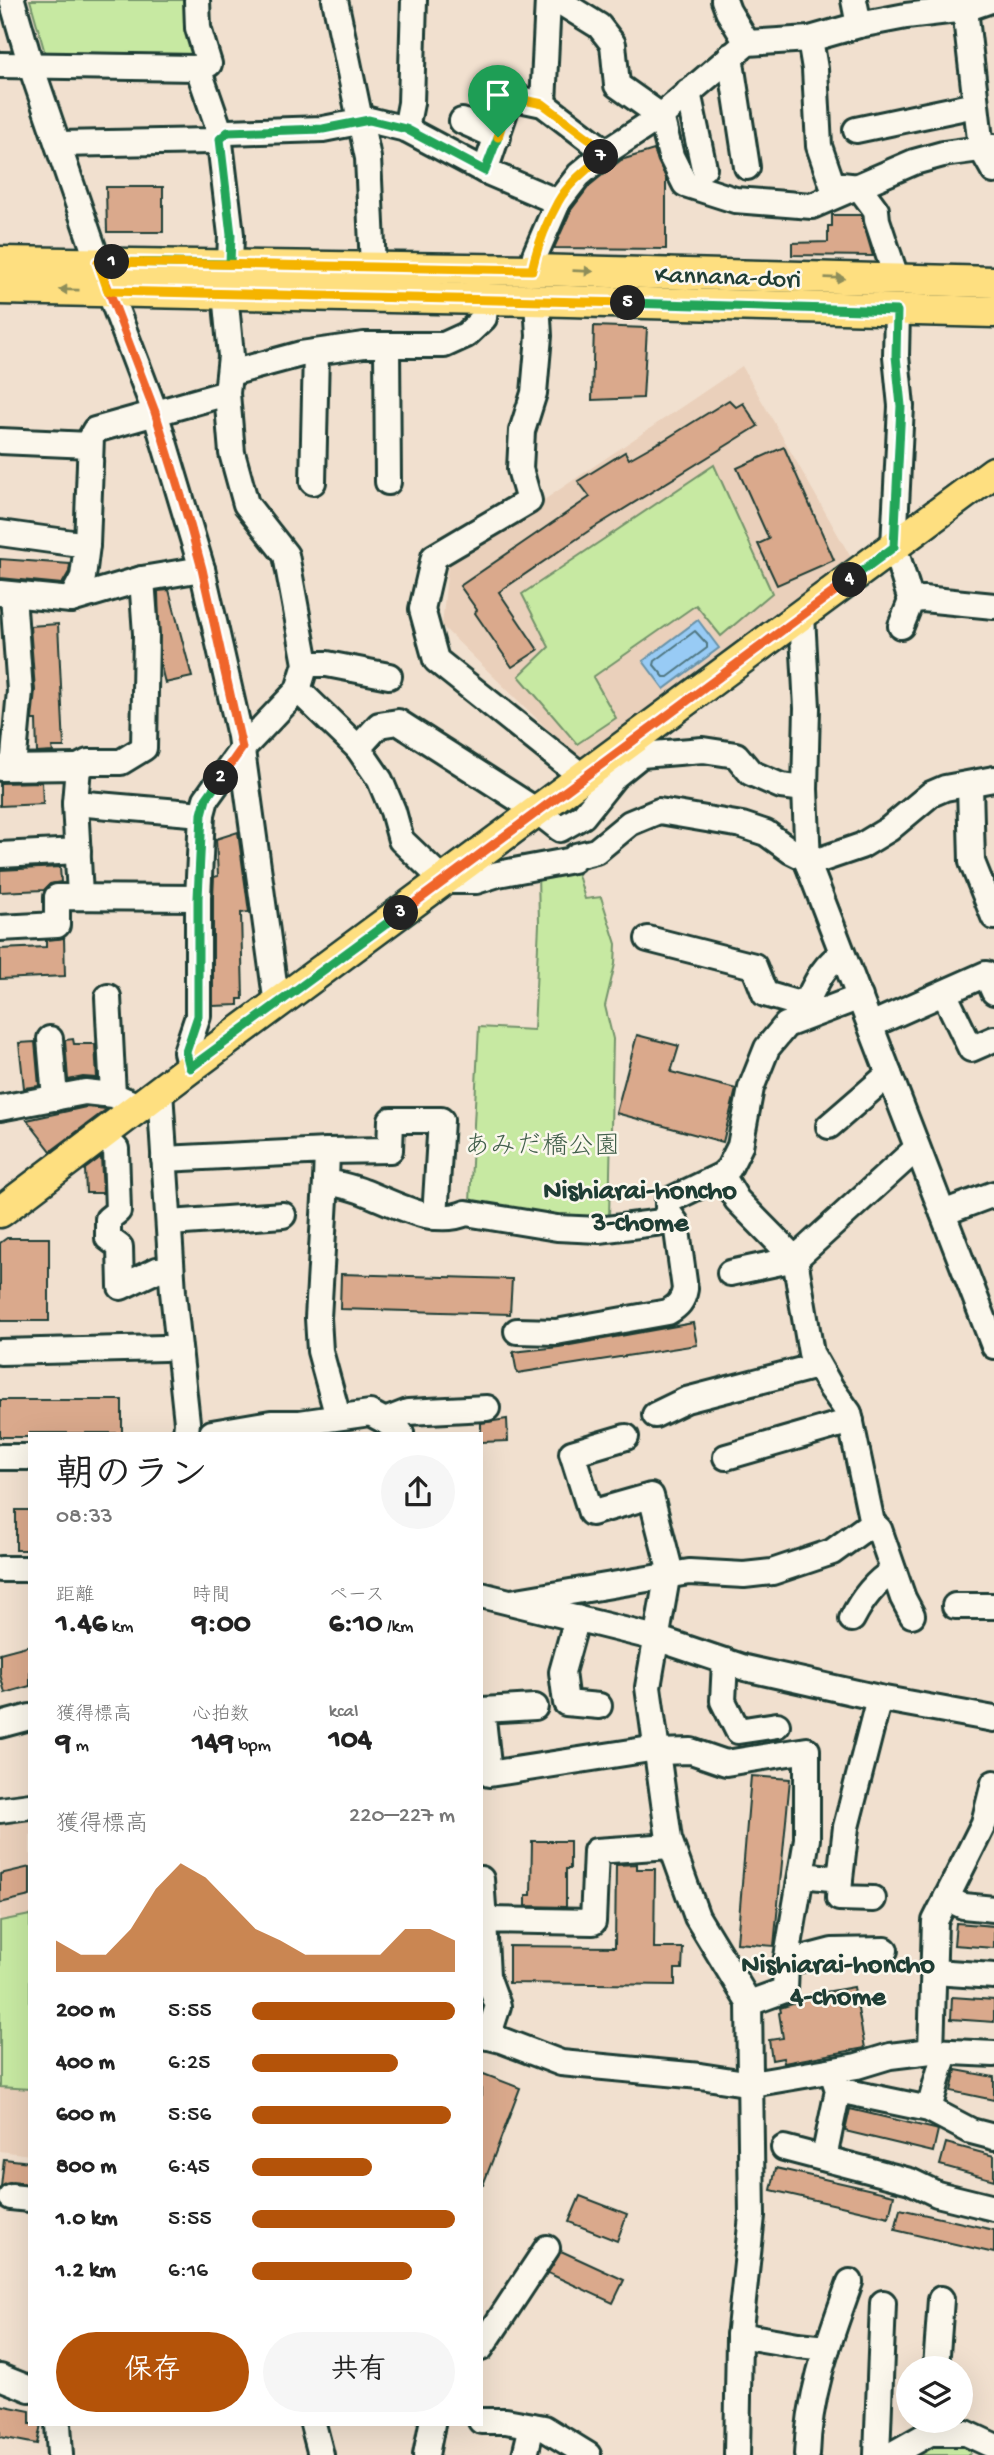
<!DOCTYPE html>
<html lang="ja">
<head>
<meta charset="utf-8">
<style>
  body { margin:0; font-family:"Gochi Hand","Klee One",sans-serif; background:#f6f6f6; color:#222; height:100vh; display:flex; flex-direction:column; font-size:26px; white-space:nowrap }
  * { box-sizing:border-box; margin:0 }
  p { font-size:23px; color:#767676 }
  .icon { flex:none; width:38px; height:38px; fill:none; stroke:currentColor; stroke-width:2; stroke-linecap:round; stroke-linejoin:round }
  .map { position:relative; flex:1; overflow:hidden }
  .panel { position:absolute; left:28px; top:1432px; width:455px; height:994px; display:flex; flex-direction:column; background:#fff; border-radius:0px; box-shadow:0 7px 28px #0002 }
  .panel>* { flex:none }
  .controls { position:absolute; left:896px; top:2356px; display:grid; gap:14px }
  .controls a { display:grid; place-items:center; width:77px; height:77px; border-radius:50%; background:#fff; box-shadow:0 7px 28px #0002; font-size:35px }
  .pin { position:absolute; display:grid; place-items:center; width:60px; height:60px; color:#fff; margin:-72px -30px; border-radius:50% 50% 50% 0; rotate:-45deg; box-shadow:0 0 7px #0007 }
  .pin .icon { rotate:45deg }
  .km { position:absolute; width:35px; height:35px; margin:-18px; border-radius:50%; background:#222; color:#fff; font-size:19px; line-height:35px; text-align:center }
  .round { display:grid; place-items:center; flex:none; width:74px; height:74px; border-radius:37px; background:#f6f6f6 }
  .summary { display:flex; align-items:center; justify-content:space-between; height:119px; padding:0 28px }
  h1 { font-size:38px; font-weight:800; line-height:52px }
  .stats { display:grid; grid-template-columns:repeat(3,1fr); gap:10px; height:119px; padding:7px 28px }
  .stats div { display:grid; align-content:center }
  .stats b { font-size:30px; font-weight:800 }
  .stats small { font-size:19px; font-weight:400 }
  .stats p { font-size:19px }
  .chart { height:196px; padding:14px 28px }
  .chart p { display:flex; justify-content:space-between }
  .chart svg { width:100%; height:126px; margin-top:7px; fill:#b45309; opacity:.7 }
  .cta { display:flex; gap:14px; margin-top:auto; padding:14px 28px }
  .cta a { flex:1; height:80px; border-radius:42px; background:#b45309; color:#fff; font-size:28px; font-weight:800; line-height:80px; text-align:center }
  .cta a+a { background:#f6f6f6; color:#222 }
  ul { padding:0 28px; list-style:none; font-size:23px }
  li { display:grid; grid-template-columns:112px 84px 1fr; align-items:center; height:52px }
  li i { height:18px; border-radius:9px; background:#b45309 }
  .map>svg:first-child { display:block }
</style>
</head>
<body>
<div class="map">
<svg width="994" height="2455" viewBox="0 0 994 2455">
  <rect width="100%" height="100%" fill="#f1e0cf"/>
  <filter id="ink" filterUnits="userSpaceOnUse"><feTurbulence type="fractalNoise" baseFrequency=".0143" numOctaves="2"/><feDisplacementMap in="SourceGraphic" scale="14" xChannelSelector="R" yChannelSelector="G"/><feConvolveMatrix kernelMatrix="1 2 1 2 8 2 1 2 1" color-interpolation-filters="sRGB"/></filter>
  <g filter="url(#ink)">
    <g fill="#ead0bb">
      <polygon points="742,366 853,561 583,764 442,626 448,565"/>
      <polygon points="30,1816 30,2155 0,2151 0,1821"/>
    </g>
    <g fill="#c7e9a2" stroke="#73936b" stroke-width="2">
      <polygon points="30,0 187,0 187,34 192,50 190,57 45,53"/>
      <polygon points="714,465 772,593 721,636 696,605 593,677 616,718 577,744 519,676 549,647 522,594"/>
      <path d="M575 864 585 899 601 897 616 944 615 964 605 1006 613 1039 609 1218C564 1223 514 1213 470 1202L479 1027 534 1030 539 924 538 871Z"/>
      <polygon points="30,1915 30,2089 0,2087 0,1921"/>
      <polygon points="929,2440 974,2443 969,2455 903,2455"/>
    </g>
    <polygon fill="#98cbf5" stroke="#6892a8" stroke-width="2" points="698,620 719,648 664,689 643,661"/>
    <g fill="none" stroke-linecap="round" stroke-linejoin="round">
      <polygon stroke="#4f7681" stroke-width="2" points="695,631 707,644 707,648 668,677 664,677 654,665 655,661"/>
    </g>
    <g fill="#daa98c" stroke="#1f3d34" stroke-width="2">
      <polygon points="654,150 666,178 666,249 554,248 571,210 590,185 621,160"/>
      <polygon points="106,187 163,187 163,232 107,232"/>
      <polygon points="832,215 861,215 873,256 792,255 792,243 828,242 828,226 832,226"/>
      <polygon points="594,326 647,328 643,398 592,400"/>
      <polygon points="729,400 736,407 743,403 758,426 590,530 499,592 538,650 512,667 475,613 477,610 460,586 590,497 578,481 625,452 629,459 661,441 661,442"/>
      <polygon points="784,447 834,560 777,585 758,544 769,539 737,468"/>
      <polygon points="0,559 70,564 69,572 62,584 0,578"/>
      <polygon points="169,590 192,677 165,683 160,663 158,591"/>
      <polygon points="58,624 64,747 52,747 53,752 37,753 36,720 32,720 35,690 30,626"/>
      <polygon points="42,782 43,804 0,806 0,783"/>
      <polygon points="238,832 249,912 241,913 243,999 238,999 238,1005 213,1006 213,898 214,877 218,876 216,839"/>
      <polygon points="60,867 61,882 50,884 44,890 0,892 0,870"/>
      <polygon points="64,938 65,976 0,979 0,949 46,947 46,940"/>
      <polygon points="637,1035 679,1046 671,1072 736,1089 723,1142 616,1113"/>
      <polygon points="73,1039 74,1044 95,1044 97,1078 83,1077 68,1080 65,1040"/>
      <polygon points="35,1042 39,1086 24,1088 19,1043"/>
      <polygon points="86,1107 107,1109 51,1151 27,1120"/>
      <polygon points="101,1157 103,1193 86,1193 85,1169"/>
      <polygon points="7,1238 49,1238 49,1321 0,1321 0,1243"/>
      <polygon points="341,1274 512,1279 510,1314 340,1309"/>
      <polygon points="693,1323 697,1345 517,1373 513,1352 559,1347"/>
      <polygon points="0,1400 122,1400 122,1433 30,1433 30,1437 0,1437"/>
      <polygon points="507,1419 508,1441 481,1442 481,1423"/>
      <rect x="16" y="1510" width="14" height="40"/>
      <polygon points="30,1645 30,1686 5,1693 0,1674 0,1653"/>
      <polygon points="751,1776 790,1779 774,1946 737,1943"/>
      <polygon points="532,1841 570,1841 570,1869 566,1869 566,1907 526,1906 526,1895 531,1895"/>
      <polygon points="637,1864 637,1869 655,1869 654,1948 683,1948 682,1969 675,1969 675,1985 509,1983 509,1946 615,1947 616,1865"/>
      <polygon points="30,1867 30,1896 0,1903 0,1874"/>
      <polygon points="956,1923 994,1926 994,1948 954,1945"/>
      <polygon points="854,1987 865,2048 784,2063 783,2058 772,2060 769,2040 783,2038 779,2013 781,2012 780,2008 796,2003 798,1997"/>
      <polygon points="952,1997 994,2000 994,2022 951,2019"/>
      <polygon points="956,2070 994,2077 994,2100 951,2091"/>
      <polygon points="481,2073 520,2088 483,2185 481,2185"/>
      <polygon points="850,2109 935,2129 938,2130 933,2152 845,2131"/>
      <polygon points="946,2143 994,2156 994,2180 940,2165"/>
      <polygon points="4,2159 30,2162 30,2184 12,2182 1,2187"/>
      <polygon points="776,2168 894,2195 889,2217 771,2190"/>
      <polygon points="580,2196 627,2214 617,2241 569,2222"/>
      <polygon points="900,2209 994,2230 994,2253 895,2230"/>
      <polygon points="561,2251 624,2280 613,2303 548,2273"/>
      <polygon points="0,2405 30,2411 30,2424 41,2424 37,2444 0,2437"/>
    </g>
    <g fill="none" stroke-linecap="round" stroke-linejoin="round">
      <g stroke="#1f3d34" stroke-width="30">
        <g id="minor">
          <polyline points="12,0 31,66 98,262 155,412 202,569 240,736 277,1005"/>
          <polyline points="335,0 368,158 373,267"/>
          <polyline points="557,0 599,26 613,44 617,85 661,116 671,156 685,184 735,200 812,206 914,162 943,154 994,147"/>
          <polyline points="724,0 728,11 747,43"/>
          <polyline points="854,0 859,25"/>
          <polyline points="965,9 981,148 994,171"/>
          <polyline points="810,39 815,69 819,146 832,184 859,187 876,210 877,220 897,280"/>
          <polyline points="730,56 747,167"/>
          <polyline points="0,65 198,68 209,64 198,28 197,0"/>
          <polyline points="198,68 218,126 231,235 230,264"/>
          <polyline points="688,92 704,168"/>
          <polyline points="543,104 548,0"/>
          <polyline points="462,121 498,137"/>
          <polyline points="406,129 411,103 414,0"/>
          <polyline points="856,130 975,105"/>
          <polyline points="58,144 211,141 220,139 228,132 323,129 369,120 406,129 485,171 558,202"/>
          <polyline points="485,171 510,97 543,104 606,152"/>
          <polyline points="532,270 535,255 558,202 579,175 606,152 661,116 747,43 810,39 859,25 906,16 965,9 991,0"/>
          <polyline points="537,301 539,336 534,393 522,431 520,469 529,501 434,557 422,609 436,660 584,778"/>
          <polyline points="897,311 896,356 901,406 894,546 911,601"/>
          <polyline points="387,345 388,482"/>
          <polyline points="231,373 301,354 364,345 444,345 466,335 484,318 486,299"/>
          <polyline points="0,441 90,445"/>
          <polyline points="313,482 316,352"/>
          <polyline points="0,533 87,545 91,437 95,430 227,393"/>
          <polyline points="0,593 71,600 142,579 202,569"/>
          <polyline points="71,600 83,577 87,545"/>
          <polyline points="802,616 807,708 805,789 808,864 994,1346"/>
          <polyline points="901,626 911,601 923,599 994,606"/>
          <polyline points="306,664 327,664 389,676"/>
          <polyline points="298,690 358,748 380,780 393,811 401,840 444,881 476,881 498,874 573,860 576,856 596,851 630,823 659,811 742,825 766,833 791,851 807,859"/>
          <polyline points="358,748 379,725 398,722 537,811 560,829 583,816 615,776 641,755 703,750 736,755 751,773 781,786 805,789"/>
          <polyline points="13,767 20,691 13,595"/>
          <polyline points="0,768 78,767"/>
          <polyline points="970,785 972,862 994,917"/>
          <polyline points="75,803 202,814"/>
          <polyline points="0,855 78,851"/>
          <polyline points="808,864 861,846 889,829 931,794 945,788 994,779"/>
          <polyline points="80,896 75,803 78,767 88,762 121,762 144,748 146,634 142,579"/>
          <polyline points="0,928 57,925 57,897 198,898"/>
          <path d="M648 939 754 966 765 994 796 1003 808 999C817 981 824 965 842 954"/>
          <polyline points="944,993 971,1049 994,1039"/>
          <polyline points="108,997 113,1095"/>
          <polyline points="871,1025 986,974 994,992"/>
          <polyline points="50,1039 55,1098"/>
          <polyline points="190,1068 186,1052 198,1016 198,898 202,814 206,799 242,749 298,690 306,664 286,555 246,504 232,453 227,393 231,356 225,293"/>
          <polyline points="160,1091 173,1292 187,1422 186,1433"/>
          <polyline points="0,1108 85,1092 113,1095 139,1106"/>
          <polyline points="829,1126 889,1074"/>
          <polyline points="102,1135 116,1149 118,1211 108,1219 108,1238 120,1247 121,1287 157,1270 171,1269"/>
          <polyline points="327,1151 390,1150 391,1120 441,1120 435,1217"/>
          <path d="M164 1159 327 1151 326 1181C339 1185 352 1187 364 1192 395 1204 434 1227 466 1213L557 1228 599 1230 662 1222 668 1212V1201L722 1175 729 1168 740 1146 751 1088 767 1048 786 1025 860 997"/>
          <polyline points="722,1175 737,1200 795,1259 917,1148"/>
          <polyline points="326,1181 318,1318 320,1351 338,1417"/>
          <polyline points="943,1213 994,1194"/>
          <polyline points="170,1223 283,1215"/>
          <path d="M517 1331 556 1332 668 1312C678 1306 683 1301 685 1289L676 1223 668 1212"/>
          <polyline points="0,1352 164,1348"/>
          <polyline points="655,1415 686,1400 817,1366"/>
          <polyline points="385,1421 408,1412 487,1408"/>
          <polyline points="212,1433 271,1423 300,1423 370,1413 385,1421 401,1433"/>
          <polyline points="626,1437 572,1453 591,1513 651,1496 669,1566 648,1687 669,1839 697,1917 749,2003 752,2216 739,2338 737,2455"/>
          <polyline points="0,1457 30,1457"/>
          <polyline points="726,1457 851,1421"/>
          <polyline points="872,1523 879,1529 903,1598 912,1615"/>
          <polyline points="0,1569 30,1569"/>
          <polyline points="481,1595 656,1638 745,1668 879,1698 994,1719"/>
          <polyline points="511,1602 689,1572 744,1575 772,1572 832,1552 872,1523 849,1413 831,1388 811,1353 795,1259 730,1273"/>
          <polyline points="955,1606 994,1606"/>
          <polyline points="577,1618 562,1672 566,1703 599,1706"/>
          <path d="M852 1619C862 1599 874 1583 893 1571"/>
          <polyline points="725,1661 723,1701 738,1731 777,1725"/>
          <polyline points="535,1707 482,1710 489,1774 657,1748"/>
          <polyline points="0,1725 30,1717"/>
          <polyline points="657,1752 691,1751 726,1763 807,1750 807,1839 786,1963 785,1990 749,2003"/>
          <polyline points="0,1810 30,1806"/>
          <polyline points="802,1875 840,1879 846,1827 879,1698"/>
          <polyline points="481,1879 484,1920"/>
          <polyline points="840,1879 839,1898 873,1899"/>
          <polyline points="946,1898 963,1906 994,1909"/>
          <polyline points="786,1963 832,1951 885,1950"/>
          <polyline points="934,1972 994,1976"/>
          <polyline points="481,2035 501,2040 561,2063 700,2076 752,2084 857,2066 890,2056 931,2051 994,2054"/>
          <polyline points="488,2037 498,2006 487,1976 484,1920 593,1922 596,1851 671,1846"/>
          <polyline points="931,2051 935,1921 984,1823 994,1783"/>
          <polyline points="838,2090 929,2109 971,2131 994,2137"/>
          <polyline points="929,2109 945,2052"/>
          <polyline points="784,2148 910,2181 937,2194 994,2208"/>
          <polyline points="824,2158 838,2090 833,2075"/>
          <polyline points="11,2197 30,2199"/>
          <polyline points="739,2335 798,2345 827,2348"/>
          <polyline points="481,2348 547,2248"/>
          <polyline points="936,2368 941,2299"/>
          <polyline points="0,2377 30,2389"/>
          <polyline points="481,2421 506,2421 544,2428 588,2455"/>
          <polyline points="58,2424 60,2455"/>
          <polyline points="313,2424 321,2455"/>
          <polyline points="426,2455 432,2424"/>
          <polyline points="525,2455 532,2426"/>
          <path d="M807 2455C809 2392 829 2341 850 2282"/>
          <polyline points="877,2455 883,2303"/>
          <polyline points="891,2455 930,2433 966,2433 994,2446"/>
        </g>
      </g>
      <g stroke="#1f3d34" stroke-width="35">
        <g id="major">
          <polyline points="0,262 532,270 994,282"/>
          <polyline points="0,289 486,299 994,312"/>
          <polyline points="0,1212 190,1068 994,472"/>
        </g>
      </g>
      <use href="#minor" stroke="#fbf7ec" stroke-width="24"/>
      <use href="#major" stroke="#fedf80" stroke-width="30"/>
    </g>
    <defs><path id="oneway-solid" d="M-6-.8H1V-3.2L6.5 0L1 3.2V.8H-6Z" transform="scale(1.75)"/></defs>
    <g fill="#8e8e5a">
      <use href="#oneway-solid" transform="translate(583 271) rotate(2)"/>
      <use href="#oneway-solid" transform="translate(835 278) rotate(2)"/>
      <use href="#oneway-solid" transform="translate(69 290) rotate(-179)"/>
    </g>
  </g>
  <g fill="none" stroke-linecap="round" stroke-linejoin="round" filter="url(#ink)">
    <g stroke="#fff" stroke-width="14">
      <polyline id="split-1" points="112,262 230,264 231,235 220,139 228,132 323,129 369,120 406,129 485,171 498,137"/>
    </g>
    <g stroke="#fff" stroke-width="14">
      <polyline id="split-2" points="112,262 98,262 155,412 190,525 202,569 242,748 221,778"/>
    </g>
    <g stroke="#fff" stroke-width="14">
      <polyline id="split-3" points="221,778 206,799 202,814 198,898 198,1016 186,1052 190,1068 401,913"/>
    </g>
    <g stroke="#fff" stroke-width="14">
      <polyline id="split-4" points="401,913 850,580"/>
    </g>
    <g stroke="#fff" stroke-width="14">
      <polyline id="split-5" points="628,303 897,311 896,356 901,406 894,547 850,580"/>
    </g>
    <g stroke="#fff" stroke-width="14">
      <polyline id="split-6" points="107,262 98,262 108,291 628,303"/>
    </g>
    <g stroke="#fff" stroke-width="14">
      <path id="split-7" d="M107 262 532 270C537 247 547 222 558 202 568 184 586 170 601 157"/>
    </g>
    <g stroke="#fff" stroke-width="14">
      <polyline id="split-8" points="498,137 510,97 543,104 607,152 601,157"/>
    </g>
    <use href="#split-1" stroke="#22a559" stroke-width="9"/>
    <use href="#split-2" stroke="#f0652b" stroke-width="9"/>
    <use href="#split-3" stroke="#22a559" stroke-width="9"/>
    <use href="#split-4" stroke="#f0652b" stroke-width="9"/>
    <use href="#split-5" stroke="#22a559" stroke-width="9"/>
    <use href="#split-6" stroke="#f5b400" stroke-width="9"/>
    <use href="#split-7" stroke="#f5b400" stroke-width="9"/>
    <use href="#split-8" stroke="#f5b400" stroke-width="9"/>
  </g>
  <g text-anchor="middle" stroke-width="5" stroke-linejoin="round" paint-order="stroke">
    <g font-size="26" fill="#1f3d34" stroke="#fbf7ec">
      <text transform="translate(728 275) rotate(2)" y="9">Kannana-dori</text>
    </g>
    <g font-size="26" fill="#415f4a" stroke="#fbf7ec">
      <text x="542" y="1153">あみだ橋公園</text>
    </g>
    <g font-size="28" font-weight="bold" fill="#1f3d34" stroke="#fbf7ec">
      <text x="640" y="1198">Nishiarai-honcho<tspan x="640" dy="32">3-chome</tspan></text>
      <text x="838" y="1972">Nishiarai-honcho<tspan x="838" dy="32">4-chome</tspan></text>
    </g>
  </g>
</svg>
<div class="controls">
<a><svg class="icon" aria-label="layers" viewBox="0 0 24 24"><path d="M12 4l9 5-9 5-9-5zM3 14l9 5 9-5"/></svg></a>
</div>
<div class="pin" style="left:498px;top:137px;background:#1e9e55"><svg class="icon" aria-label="arrive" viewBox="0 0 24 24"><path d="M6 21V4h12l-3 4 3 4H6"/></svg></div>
<b class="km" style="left:112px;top:262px">1</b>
<b class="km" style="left:221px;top:778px">2</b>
<b class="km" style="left:401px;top:913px">3</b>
<b class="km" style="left:850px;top:580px">4</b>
<b class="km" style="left:628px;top:303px">5</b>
<b class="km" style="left:601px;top:157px">7</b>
<section class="panel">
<div class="summary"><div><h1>朝のラン</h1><p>08:33</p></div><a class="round"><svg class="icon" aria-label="share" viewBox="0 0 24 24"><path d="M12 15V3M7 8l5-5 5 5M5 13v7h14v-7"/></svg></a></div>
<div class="stats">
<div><p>距離</p><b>1.46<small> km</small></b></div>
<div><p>時間</p><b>9:00</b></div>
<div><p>ペース</p><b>6:10<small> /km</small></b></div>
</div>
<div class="stats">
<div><p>獲得標高</p><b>9<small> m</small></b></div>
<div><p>心拍数</p><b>149<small> bpm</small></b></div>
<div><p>kcal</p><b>104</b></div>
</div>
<div class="chart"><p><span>獲得標高</span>220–227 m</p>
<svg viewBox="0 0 160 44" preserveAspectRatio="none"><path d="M0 44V33L10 38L20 38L30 29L40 15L50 6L60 11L70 20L80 29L90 33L100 38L110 38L120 38L130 38L140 29L150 29L160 33V44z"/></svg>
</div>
<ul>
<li><b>200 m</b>5:55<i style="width:100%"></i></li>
<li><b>400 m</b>6:25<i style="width:72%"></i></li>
<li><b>600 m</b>5:56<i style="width:98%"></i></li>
<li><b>800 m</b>6:45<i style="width:59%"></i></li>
<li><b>1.0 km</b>5:55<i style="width:100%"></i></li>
<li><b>1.2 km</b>6:16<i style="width:79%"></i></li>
</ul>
<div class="cta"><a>保存</a><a>共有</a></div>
</section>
</div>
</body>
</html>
